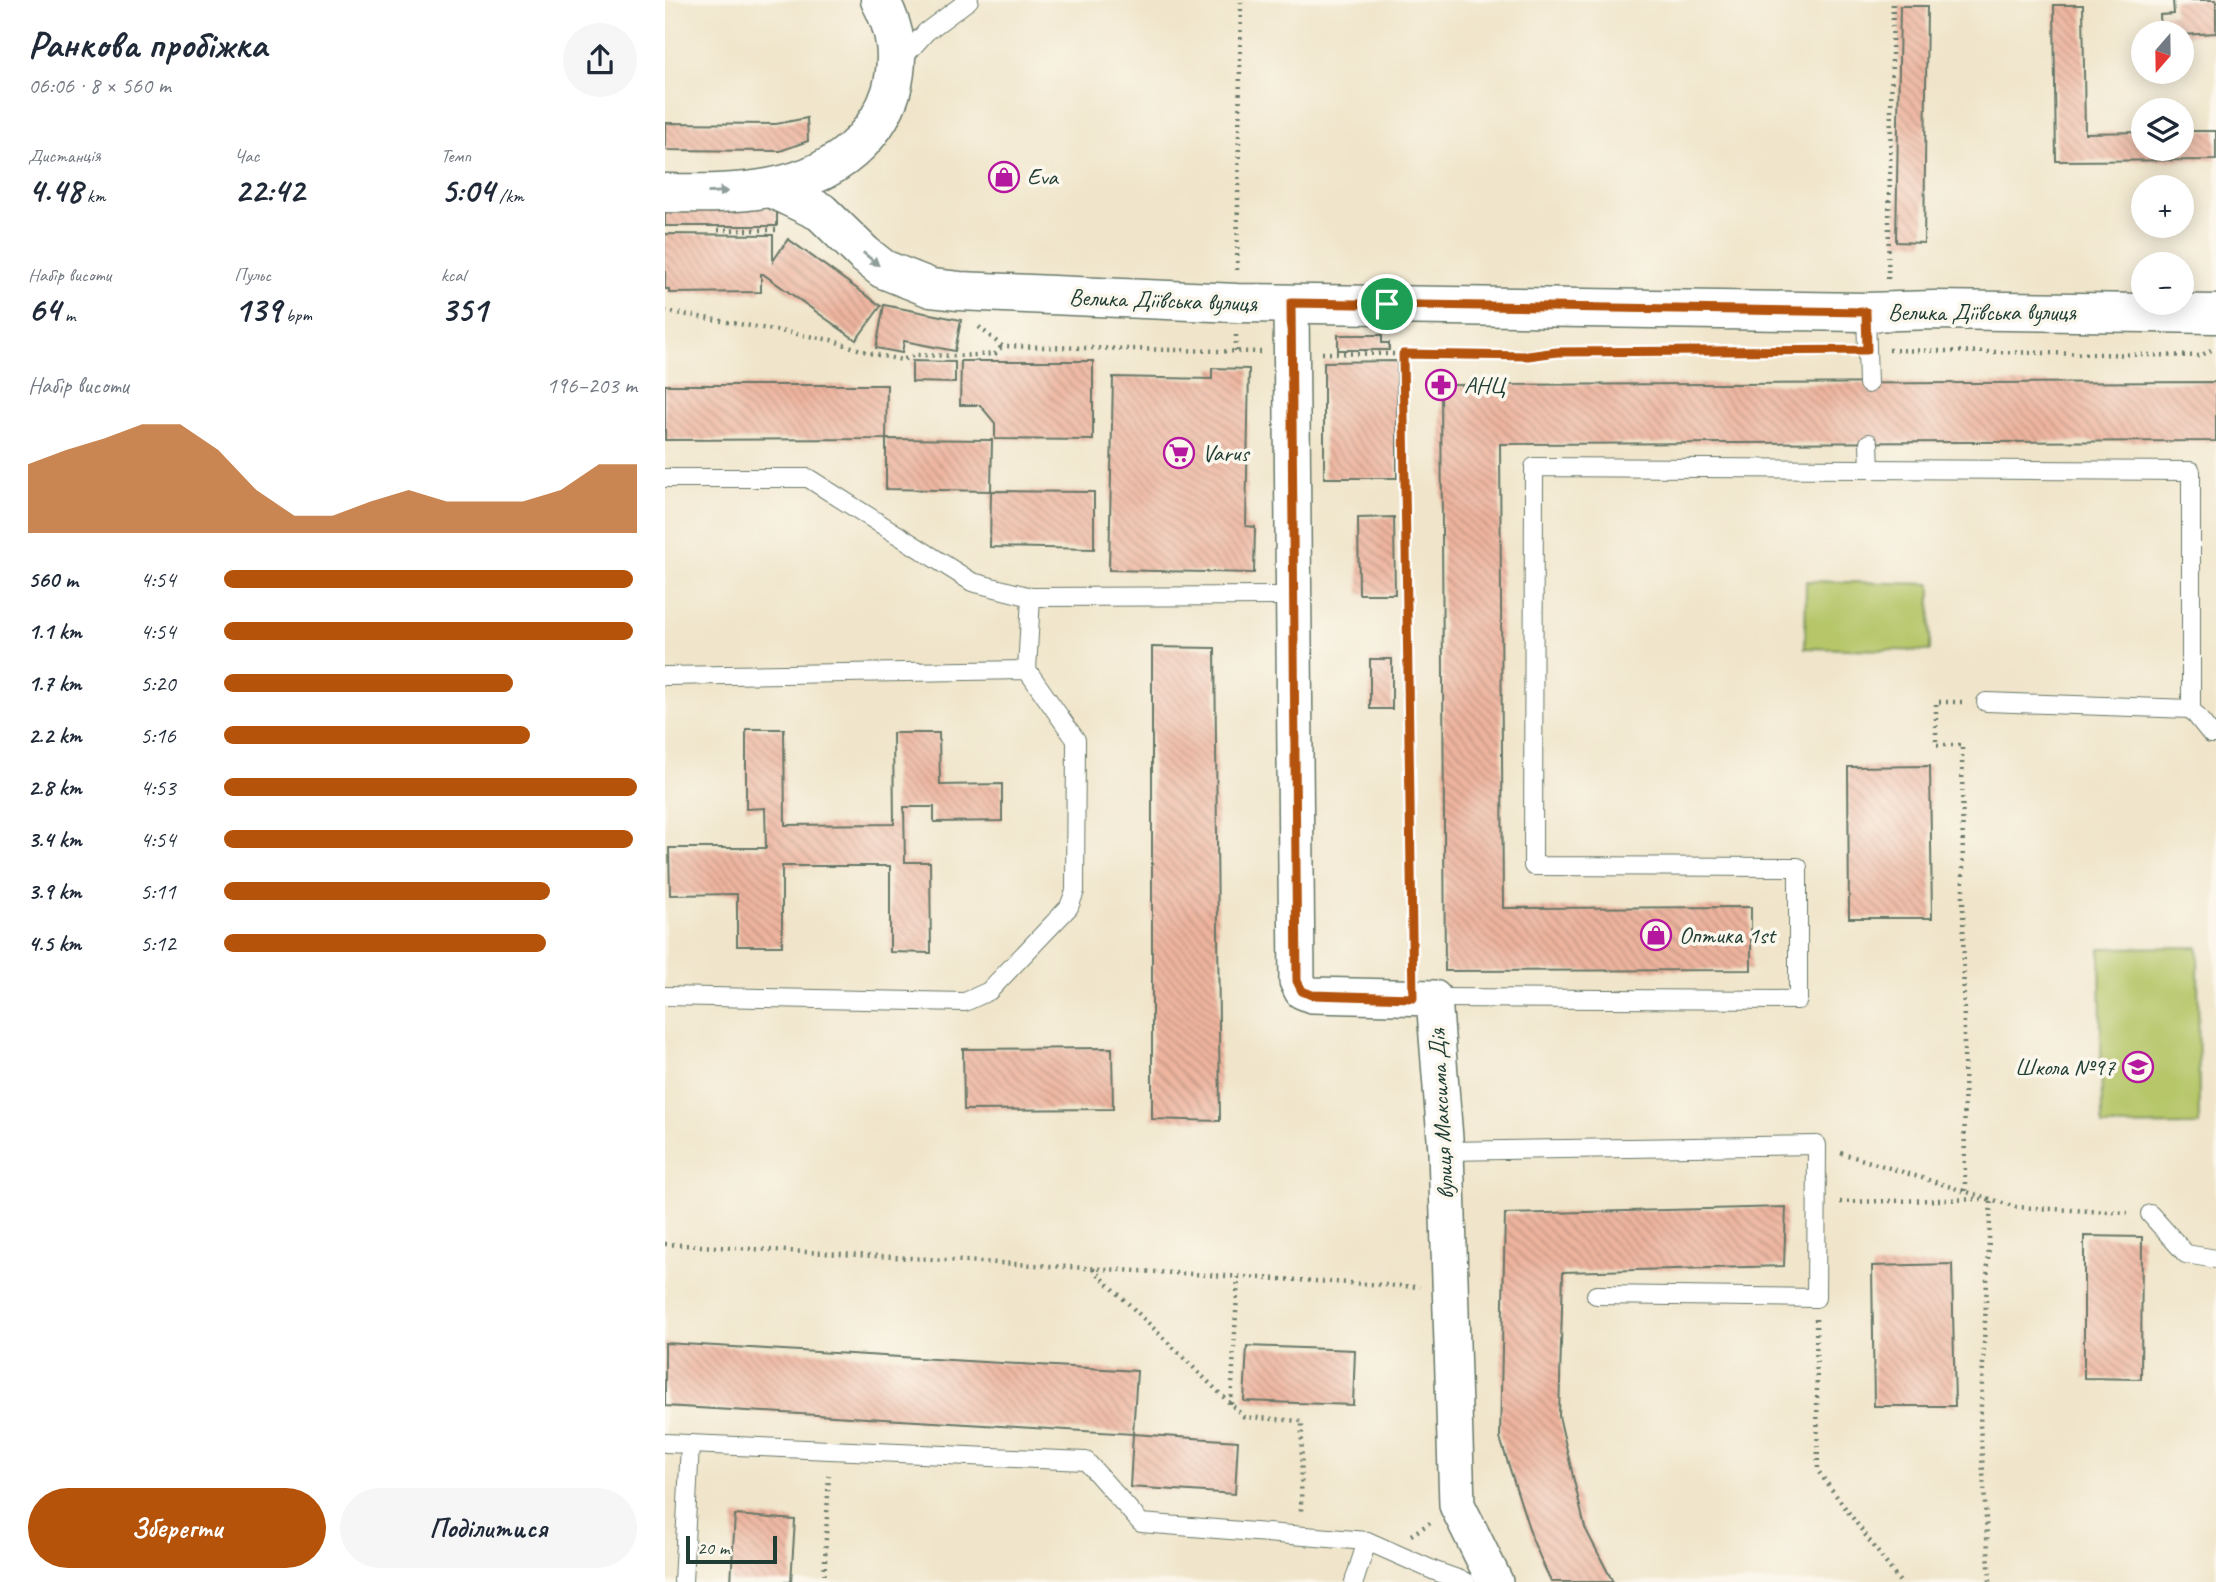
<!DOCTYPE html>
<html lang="uk">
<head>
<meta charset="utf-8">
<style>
  body { margin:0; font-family:Caveat,sans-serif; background:#f6f6f7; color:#1f2937; height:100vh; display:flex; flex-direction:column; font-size:26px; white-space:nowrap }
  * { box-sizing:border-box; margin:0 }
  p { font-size:23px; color:#747a83 }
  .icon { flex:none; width:38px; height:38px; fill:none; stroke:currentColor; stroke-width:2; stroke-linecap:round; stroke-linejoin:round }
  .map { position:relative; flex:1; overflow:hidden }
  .side { display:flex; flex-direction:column; background:#fff; width:665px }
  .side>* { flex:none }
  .needle { width:46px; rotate:200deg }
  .fabs { position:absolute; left:1466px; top:21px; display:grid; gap:14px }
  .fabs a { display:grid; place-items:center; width:63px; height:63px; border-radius:50%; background:#fff; box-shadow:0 4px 18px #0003; font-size:35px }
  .scale { position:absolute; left:21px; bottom:18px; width:91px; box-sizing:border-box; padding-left:7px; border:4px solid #1f3d34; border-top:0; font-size:19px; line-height:24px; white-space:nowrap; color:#1f3d34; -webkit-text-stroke:5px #fbf7ec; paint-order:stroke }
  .pin { position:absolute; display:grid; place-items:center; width:60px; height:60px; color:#fff; margin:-30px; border:4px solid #fff; border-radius:50%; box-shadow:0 2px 7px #0007 }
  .round { display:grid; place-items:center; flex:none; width:74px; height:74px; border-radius:37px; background:#f6f6f7 }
  .summary { display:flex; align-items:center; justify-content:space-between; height:119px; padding:0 28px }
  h1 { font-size:38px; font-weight:800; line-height:52px }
  .metrics { display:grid; grid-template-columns:repeat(3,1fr); gap:10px; height:119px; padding:7px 28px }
  .metrics div { display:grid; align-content:center }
  .metrics b { font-size:35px; font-weight:800 }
  .metrics small { font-size:19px; font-weight:400 }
  .metrics p { font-size:19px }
  .chart { height:196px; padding:14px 28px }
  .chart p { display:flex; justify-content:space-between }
  .chart svg { width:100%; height:126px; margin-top:7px; fill:#b45309; opacity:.7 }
  .action { display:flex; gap:14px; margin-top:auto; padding:14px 28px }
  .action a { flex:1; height:80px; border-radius:42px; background:#b45309; color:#fff; font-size:28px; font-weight:800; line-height:80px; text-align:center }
  .action a+a { background:#f6f6f7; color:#1f2937 }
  ul { padding:0 28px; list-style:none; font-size:23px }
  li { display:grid; grid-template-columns:112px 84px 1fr; align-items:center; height:52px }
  li i { height:18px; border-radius:9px; background:#b45309 }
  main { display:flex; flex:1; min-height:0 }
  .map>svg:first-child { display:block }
</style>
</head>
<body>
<main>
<section class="side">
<div class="summary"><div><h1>Ранкова пробіжка</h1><p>06:06 · 8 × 560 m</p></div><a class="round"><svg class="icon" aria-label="share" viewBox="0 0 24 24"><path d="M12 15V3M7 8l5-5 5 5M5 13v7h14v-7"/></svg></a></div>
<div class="metrics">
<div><p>Дистанція</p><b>4.48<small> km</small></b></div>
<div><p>Час</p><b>22:42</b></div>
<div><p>Темп</p><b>5:04<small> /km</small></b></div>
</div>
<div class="metrics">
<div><p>Набір висоти</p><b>64<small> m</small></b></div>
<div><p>Пульс</p><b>139<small> bpm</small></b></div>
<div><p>kcal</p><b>351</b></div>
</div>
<div class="chart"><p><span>Набір висоти</span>196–203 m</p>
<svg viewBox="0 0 160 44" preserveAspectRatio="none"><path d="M0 44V20L10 15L20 11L30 6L40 6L50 15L60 29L70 38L80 38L90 33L100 29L110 33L120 33L130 33L140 29L150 20L160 20V44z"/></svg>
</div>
<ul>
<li><b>560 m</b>4:54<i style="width:99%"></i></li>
<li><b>1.1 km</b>4:54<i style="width:99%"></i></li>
<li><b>1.7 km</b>5:20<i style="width:70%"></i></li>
<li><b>2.2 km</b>5:16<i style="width:74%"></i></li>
<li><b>2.8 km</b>4:53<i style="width:100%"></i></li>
<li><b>3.4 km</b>4:54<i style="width:99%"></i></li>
<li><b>3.9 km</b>5:11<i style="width:79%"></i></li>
<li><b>4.5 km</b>5:12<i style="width:78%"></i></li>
</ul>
<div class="action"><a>Зберегти</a><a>Поділитися</a></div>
</section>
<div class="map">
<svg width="1551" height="1582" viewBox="0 0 1551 1582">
  <defs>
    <pattern id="building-back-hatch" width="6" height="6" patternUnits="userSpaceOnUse" patternTransform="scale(1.75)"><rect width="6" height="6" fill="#eeb49e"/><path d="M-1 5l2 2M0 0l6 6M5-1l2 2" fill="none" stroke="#c09482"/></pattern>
  </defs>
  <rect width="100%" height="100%" fill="#fbf7ec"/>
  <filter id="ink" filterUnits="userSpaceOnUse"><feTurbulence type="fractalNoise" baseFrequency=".0143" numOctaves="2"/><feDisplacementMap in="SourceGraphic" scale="14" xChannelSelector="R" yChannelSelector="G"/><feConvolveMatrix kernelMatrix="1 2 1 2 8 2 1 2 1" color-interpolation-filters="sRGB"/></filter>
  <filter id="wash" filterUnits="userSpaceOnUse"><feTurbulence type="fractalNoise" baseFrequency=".00686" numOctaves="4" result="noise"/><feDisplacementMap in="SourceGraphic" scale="28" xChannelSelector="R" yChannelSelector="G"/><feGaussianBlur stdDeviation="1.57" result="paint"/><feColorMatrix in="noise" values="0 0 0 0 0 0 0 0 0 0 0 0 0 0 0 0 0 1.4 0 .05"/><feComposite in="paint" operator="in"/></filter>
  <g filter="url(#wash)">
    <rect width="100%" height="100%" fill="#f0e5ca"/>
    <g fill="#b6c669" stroke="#6a824e" stroke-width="2">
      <polygon points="1141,581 1266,584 1265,651 1140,648"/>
      <polygon points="1533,947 1534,1125 1437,1126 1435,948"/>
    </g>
    <g id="blocks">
      <g fill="url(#building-back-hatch)">
        <polygon points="1508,0 1551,0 1551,33 1517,35 1510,33 1510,30 1496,31 1495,15 1509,14"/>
        <polygon points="1389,5 1418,5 1420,133 1479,132 1479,149 1517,149 1517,131 1551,131 1551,160 1391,161"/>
        <polygon points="1235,6 1262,6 1259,243 1231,242"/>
        <polygon points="142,118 143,141 115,151 0,150 0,123 111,124"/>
        <polygon points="36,205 112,208 112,226 0,226 0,206"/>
        <polygon points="0,234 108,235 108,261 123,239 216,306 191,340 98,274 96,274 96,292 4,293 4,289 0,289"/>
        <polygon points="219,305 296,320 290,351 239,341 237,353 211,348"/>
        <polygon points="673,335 717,335 717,343 724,343 724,350 673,350"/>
        <polygon points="247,361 290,362 290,383 247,382"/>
        <polygon points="296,361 428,361 428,440 330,439 330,423 315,405 295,405"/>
        <polygon points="732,361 732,478 659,478 659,362"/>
        <polygon points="547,368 584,369 581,526 590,527 589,573 444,570 448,377 547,379"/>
        <polygon points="1551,382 1551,441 835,444 838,908 1086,907 1086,970 780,971 776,385"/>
        <polygon points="0,385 222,385 221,439 0,440"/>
        <polygon points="221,439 327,440 326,491 221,489"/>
        <polygon points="326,491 429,492 429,549 325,547"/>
        <polygon points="729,517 730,594 694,594 693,518"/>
        <polygon points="487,647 550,648 555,1121 487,1119"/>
        <rect x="705" y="659" width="22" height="50"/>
        <polygon points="81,729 119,729 120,825 229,824 228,733 274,733 275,785 337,784 337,821 269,822 269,807 239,807 240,862 265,862 266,953 225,952 225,866 117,866 117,946 72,946 72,894 5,895 4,848 101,848 100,808 81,809"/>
        <polygon points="1265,766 1267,918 1184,918 1183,767"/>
        <polygon points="447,1048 448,1109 299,1110 298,1049"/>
        <polygon points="1121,1207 1119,1266 898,1272 894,1416 920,1528 948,1582 886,1582 868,1541 835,1438 840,1214"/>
        <polygon points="1419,1236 1477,1237 1476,1379 1419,1378"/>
        <polygon points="1287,1264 1290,1406 1209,1406 1207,1266"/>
        <polygon points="0,1343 472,1371 468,1434 0,1406"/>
        <polygon points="582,1346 690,1350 688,1405 579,1401"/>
        <polygon points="468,1434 573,1441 570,1494 465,1487"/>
        <polygon points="70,1515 130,1520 126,1582 66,1582"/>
      </g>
    </g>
  </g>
  <g filter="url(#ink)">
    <use href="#blocks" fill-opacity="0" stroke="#687868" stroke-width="2"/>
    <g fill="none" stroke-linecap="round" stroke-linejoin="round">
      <g stroke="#687868" stroke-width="20">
        <g id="service">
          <polyline points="236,60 261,32 304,0"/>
          <polyline points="1201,312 1203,384"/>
          <polyline points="1204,443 1205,469"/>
          <polyline points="0,478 143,478 307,582 366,597 629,596"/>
          <polyline points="362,670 366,597"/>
          <polyline points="0,676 362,670 411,740 410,891 404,907 324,991 300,1002 0,996"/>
          <polyline points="1321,702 1526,709"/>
          <polyline points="769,998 1133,1000 1133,867 868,866 869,467 1526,471 1526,709 1546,734 1551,734"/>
          <polyline points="781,1151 1152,1145 1151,1298 931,1295"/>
          <polyline points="1485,1214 1521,1254 1551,1259"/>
          <polyline points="0,1443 421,1461 476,1523 702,1541 770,1571 801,1582"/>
          <polyline points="18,1582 25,1444"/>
          <polyline points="689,1582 702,1541"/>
        </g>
      </g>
      <g stroke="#687868" stroke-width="38">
        <polyline id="minor" points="626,303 632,981 637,991 647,995 769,998 781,1151 792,1505 830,1582"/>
      </g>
      <g stroke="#687868" stroke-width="41">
        <g id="secondary">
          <polyline points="106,188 156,212 199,254 218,269 266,288 294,291 572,303 1201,312 1269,310 1551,314"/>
          <path d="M0 193C69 194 145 195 196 142 209 128 220 111 226 92 235 59 232 31 215 0"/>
        </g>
      </g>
      <g stroke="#687868" stroke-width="4.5" stroke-dasharray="2 5" stroke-linecap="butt">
        <polyline points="53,230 111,230"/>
        <polyline points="572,270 576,0"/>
        <polyline points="1223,279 1228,0"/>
        <polyline points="0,311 166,340 208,354 237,360 250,355 292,356 330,354 337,346"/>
        <polyline points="314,327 337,346 596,352"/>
        <polyline points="1224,350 1535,356 1546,350"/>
        <polyline points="571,351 571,334"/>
        <polyline points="657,353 863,356 892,352 1180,350"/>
        <polyline points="738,354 748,965"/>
        <polyline points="1176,1153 1351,1207 1463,1213"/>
        <polyline points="1300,1191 1297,745 1271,745 1271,702 1300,702"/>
        <polyline points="1175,1202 1326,1199 1315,1425 1325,1582"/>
        <polyline points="0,1244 755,1287"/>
        <polyline points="428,1269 579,1417 637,1421 636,1513"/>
        <polyline points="1151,1319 1153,1471 1235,1582"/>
        <polyline points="566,1404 573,1277"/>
        <polyline points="746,1535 765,1523"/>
        <polyline points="159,1582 164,1471"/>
      </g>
      <use href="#service" stroke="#fff" stroke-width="18"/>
      <use href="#minor" stroke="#fff" stroke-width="35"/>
      <use href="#secondary" stroke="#fff" stroke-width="38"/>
    </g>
    <defs><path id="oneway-solid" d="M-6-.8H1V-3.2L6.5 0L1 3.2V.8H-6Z" transform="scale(1.75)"/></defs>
    <g fill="#8f9e9a">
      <use href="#oneway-solid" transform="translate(53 192) rotate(-3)"/>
      <use href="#oneway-solid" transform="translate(206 259) rotate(39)"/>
    </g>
  </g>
  <g fill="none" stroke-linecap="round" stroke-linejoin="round" filter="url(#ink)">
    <g stroke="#fff" stroke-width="14">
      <polygon id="route" points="626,303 1201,312 1202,350 892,352 863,356 738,354 748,998 647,995 637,991 632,981"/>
    </g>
    <use href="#route" stroke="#b45309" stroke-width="9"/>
  </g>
  <defs>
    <g id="shop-ring" transform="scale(1.575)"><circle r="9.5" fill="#fbf7ec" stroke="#b5179e" stroke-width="1.5"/><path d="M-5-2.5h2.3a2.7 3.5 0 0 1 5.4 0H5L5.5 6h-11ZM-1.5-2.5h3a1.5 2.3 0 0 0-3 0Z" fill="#b5179e"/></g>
    <g id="pharmacy-ring" transform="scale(1.575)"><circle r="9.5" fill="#fbf7ec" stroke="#b5179e" stroke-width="1.5"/><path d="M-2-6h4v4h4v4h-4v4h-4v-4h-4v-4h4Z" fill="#b5179e"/></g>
    <g id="supermarket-ring" transform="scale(1.575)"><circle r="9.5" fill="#fbf7ec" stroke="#b5179e" stroke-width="1.5"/><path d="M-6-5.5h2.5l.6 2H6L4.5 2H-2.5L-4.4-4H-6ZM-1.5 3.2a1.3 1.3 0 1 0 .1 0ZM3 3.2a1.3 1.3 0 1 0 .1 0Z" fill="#b5179e"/></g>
    <g id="school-ring" transform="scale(1.575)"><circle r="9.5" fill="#fbf7ec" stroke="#b5179e" stroke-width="1.5"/><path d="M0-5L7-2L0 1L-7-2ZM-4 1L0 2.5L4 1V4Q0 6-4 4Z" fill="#b5179e"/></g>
  </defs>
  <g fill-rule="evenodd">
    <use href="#shop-ring" x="339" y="177"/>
    <use href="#pharmacy-ring" x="776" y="385"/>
    <use href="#supermarket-ring" x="514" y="453"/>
    <use href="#shop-ring" x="991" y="935"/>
    <use href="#school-ring" x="1473" y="1067"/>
  </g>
  <g text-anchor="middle" stroke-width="7" stroke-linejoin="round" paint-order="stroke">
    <g font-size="24" fill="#1f3d34" stroke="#fbf7ec" text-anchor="start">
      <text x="362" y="185">Eva</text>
      <text x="799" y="393">АНЦ</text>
      <text x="537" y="461">Varus</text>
      <text x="1014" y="943">Оптика 1st</text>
      <text x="1450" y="1075" text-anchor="end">Школа №97</text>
    </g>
    <g font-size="24" fill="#1f3d34" stroke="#fbf7ec">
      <text transform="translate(498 300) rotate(2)" y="8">Велика Діївська вулиця</text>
      <text x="1317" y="320">Велика Діївська вулиця</text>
      <text transform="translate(776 1114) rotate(-93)" y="8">вулиця Максима Дія</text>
    </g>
  </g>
</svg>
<div class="fabs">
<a><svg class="needle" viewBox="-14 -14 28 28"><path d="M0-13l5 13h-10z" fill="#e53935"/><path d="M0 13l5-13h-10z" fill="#747a83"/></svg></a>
<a><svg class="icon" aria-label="layers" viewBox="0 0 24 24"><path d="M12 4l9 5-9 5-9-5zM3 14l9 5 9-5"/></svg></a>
<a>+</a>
<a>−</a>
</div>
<div class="scale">20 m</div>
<div class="pin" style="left:722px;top:304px;background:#1e9e55"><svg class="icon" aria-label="arrive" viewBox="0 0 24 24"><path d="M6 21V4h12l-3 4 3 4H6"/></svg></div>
</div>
</main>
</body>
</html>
